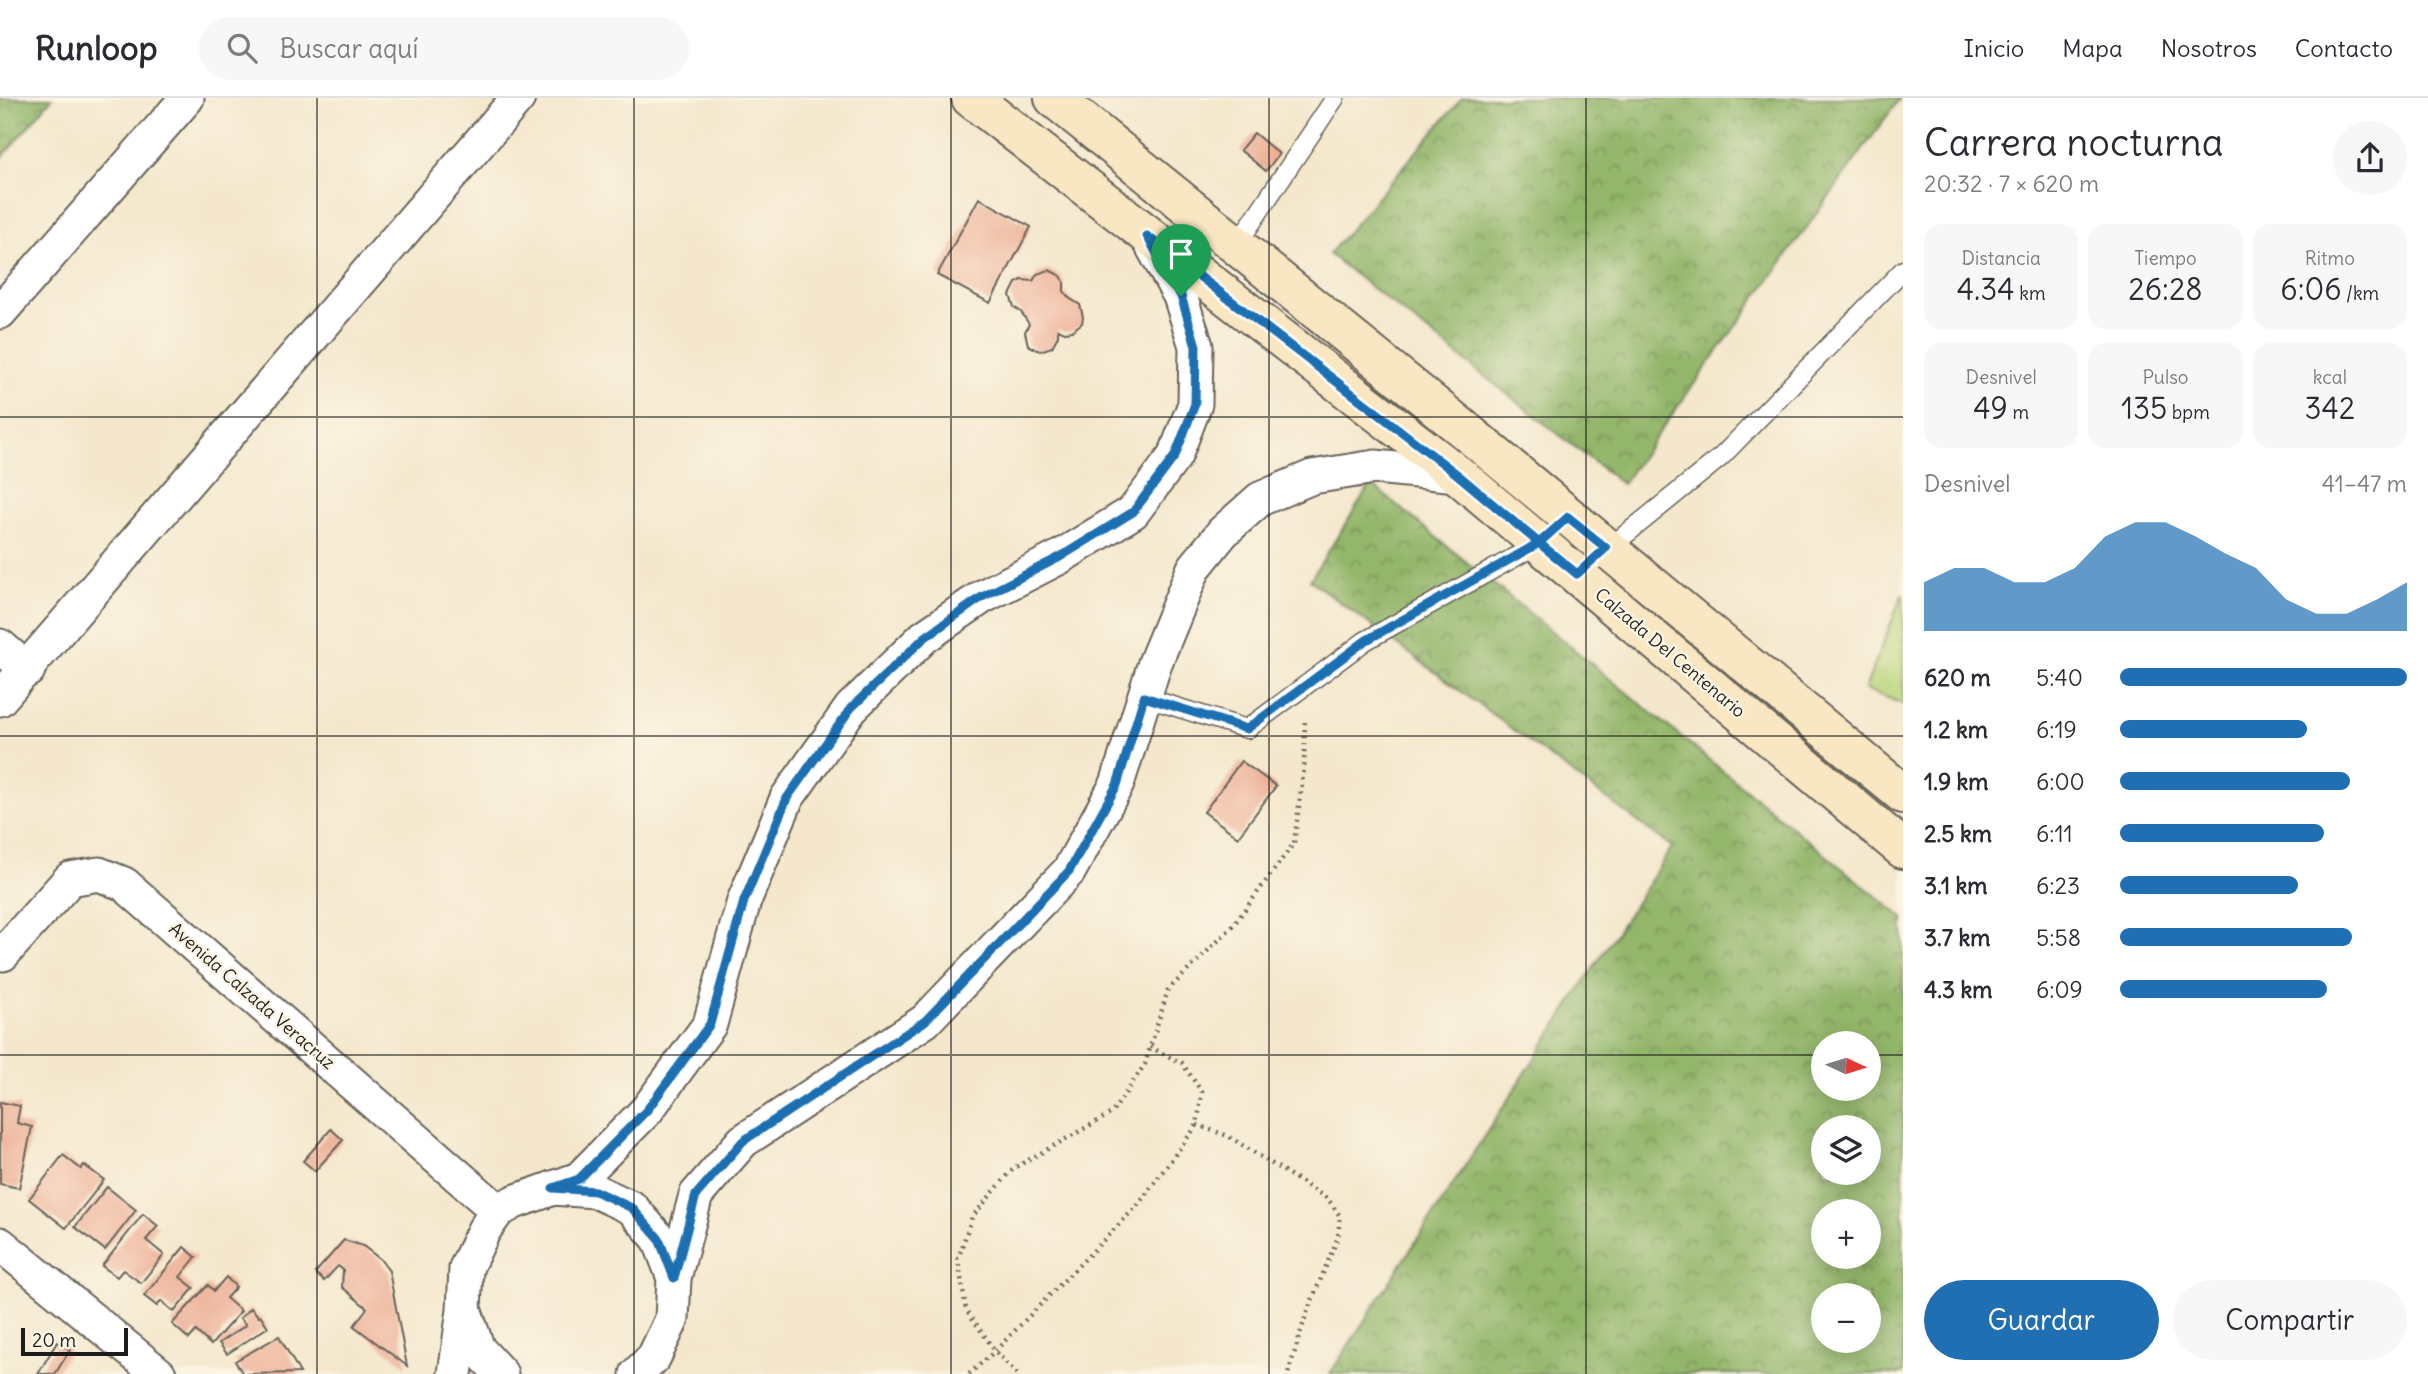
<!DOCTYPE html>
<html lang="es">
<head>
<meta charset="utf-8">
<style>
  body { margin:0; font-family:Delius,sans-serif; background:#f7f7f7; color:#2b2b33; height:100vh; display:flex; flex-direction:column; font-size:26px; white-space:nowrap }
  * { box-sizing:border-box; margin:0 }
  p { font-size:23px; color:#7c7c81 }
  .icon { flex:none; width:38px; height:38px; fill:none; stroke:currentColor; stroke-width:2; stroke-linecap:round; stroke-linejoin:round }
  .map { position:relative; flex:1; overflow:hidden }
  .side { display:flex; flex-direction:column; background:#fff; width:525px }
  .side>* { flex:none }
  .needle { width:46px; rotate:94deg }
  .fabs { position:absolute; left:1811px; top:933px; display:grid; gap:14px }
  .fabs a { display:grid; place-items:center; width:70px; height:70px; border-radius:50%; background:#fff; box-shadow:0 4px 18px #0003; font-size:35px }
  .scale { position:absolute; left:21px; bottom:18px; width:107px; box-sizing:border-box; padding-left:7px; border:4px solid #1c1c1c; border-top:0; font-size:19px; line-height:24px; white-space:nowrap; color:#1c1c1c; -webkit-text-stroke:5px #fcf5e5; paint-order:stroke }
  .pin { position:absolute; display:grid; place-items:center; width:60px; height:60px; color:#fff; margin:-72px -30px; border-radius:50% 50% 50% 0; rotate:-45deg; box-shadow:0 0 7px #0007 }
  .pin .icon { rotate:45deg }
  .round { display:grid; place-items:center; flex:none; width:74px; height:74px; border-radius:37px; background:#f7f7f7 }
  .head { display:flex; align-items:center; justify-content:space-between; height:119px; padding:0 21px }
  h1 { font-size:38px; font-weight:600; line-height:52px }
  .metrics { display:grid; grid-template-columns:repeat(3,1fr); gap:10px; height:119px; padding:7px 21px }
  .metrics div { display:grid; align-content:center; border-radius:18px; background:#f7f7f7; text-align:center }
  .metrics b { font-size:30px; font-weight:600 }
  .metrics small { font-size:19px; font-weight:400 }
  .metrics p { font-size:19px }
  .chart { height:196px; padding:14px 21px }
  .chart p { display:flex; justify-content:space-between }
  .chart svg { width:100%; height:126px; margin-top:7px; fill:#1f6fb2; opacity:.7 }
  .action { display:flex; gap:14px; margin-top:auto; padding:14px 21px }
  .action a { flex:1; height:80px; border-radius:42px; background:#1f6fb2; color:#fff; font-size:28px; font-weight:600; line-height:80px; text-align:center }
  .action a+a { background:#f7f7f7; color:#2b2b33 }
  ul { padding:0 21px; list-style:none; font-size:23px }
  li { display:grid; grid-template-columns:112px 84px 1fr; align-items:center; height:52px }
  li i { height:18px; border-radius:9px; background:#1f6fb2 }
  header { display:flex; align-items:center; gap:42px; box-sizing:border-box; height:98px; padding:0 35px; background:#fff; border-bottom:2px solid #e1e1e2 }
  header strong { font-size:33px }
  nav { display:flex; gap:38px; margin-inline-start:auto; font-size:24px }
  .search { width:490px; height:63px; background:#f7f7f7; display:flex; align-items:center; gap:18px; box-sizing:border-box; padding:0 24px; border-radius:38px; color:#7c7c81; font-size:26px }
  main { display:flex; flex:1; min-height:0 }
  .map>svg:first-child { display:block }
</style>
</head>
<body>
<header>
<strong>Runloop</strong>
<div class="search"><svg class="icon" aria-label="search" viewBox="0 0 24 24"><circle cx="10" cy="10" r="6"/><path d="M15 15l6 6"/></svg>Buscar aquí</div>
<nav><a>Inicio</a><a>Mapa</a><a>Nosotros</a><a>Contacto</a></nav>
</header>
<main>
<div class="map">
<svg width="1903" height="1276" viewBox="0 0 1903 1276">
  <defs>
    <pattern id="forest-crowns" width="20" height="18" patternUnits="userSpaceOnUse" patternTransform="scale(1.75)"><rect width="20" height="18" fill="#93b66b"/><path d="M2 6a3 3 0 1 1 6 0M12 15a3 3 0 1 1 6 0" fill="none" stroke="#779357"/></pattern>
  </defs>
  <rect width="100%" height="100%" fill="#fcf5e5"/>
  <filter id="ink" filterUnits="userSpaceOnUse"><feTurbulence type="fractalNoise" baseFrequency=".0143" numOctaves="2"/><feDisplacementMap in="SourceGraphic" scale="14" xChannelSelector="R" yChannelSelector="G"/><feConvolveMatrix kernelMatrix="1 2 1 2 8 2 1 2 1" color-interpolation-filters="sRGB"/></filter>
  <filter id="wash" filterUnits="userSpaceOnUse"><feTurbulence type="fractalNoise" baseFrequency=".00686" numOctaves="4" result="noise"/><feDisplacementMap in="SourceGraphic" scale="28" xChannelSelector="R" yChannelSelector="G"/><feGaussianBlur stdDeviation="1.57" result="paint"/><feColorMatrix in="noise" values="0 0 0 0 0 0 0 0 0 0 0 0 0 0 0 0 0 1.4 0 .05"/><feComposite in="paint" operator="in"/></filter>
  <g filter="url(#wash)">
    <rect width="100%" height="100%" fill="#f4e7cc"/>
    <g fill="url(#forest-crowns)" stroke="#586944" stroke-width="2" fill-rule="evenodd">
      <polygon points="0,0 52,0 0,62"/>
      <polygon points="1462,0 1900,0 1622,386 1329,156"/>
      <path d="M1371 386 1903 820V1276H1330L1672 749 1310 482ZM1824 945H1869V990H1824ZM1824 1029H1869V1074H1824ZM1824 1113H1869V1158H1824ZM1824 1197H1869V1242H1824Z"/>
    </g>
    <polygon fill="#bad57b" stroke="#6b784c" stroke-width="2" points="1903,495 1903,606 1865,591"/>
    <g id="blocks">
      <g fill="#eeb198">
        <polygon points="1254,35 1279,56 1266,73 1240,52"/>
        <polygon points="979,100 1031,129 990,205 937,177"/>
        <polygon points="1049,172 1061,178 1064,184 1064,193 1069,200 1080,207 1083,219 1082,225 1072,233 1065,234 1058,231 1058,238 1052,249 1040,253 1028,247 1025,234 1029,226 1021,214 1014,209 1010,197 1016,185 1022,182 1033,183 1037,176"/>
        <polygon points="1241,663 1276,688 1238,739 1204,714"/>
        <polygon points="0,1004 20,1008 17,1025 32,1029 19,1090 0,1086"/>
        <polygon points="331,1031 343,1042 315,1073 303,1063"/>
        <polygon points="63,1057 81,1071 84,1067 104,1082 66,1130 29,1101"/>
        <polygon points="107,1089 136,1112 105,1152 75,1129"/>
        <polygon points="143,1116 158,1128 146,1142 164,1157 141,1185 123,1172 117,1179 102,1168"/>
        <polygon points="344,1142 363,1148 380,1161 389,1173 407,1268 354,1228 367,1210 342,1189 343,1172 338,1168 324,1183 315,1175"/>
        <polygon points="184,1149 196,1159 180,1179 194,1190 174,1214 161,1203 157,1208 144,1198"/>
        <polygon points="226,1179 236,1189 226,1200 241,1213 211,1247 196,1233 189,1241 172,1226 208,1187 214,1193"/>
        <polygon points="251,1210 259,1219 261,1218 268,1229 227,1256 219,1245 246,1227 240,1220"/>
        <polygon points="279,1238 300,1275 243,1276 235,1263"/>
        <polygon points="57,1244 70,1252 55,1276 38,1276"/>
      </g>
    </g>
  </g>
  <g filter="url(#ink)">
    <use href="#blocks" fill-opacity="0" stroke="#68635a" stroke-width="2"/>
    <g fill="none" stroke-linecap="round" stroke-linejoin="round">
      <g stroke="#68635a" stroke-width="21">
        <g id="service">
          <polyline points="1236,148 1335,0"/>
          <polyline points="1577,476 1721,359 1903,172"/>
          <polyline points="1144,599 1247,631 1365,543 1540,445"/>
        </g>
      </g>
      <g stroke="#68635a" stroke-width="37">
        <g id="minor">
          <polyline points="0,214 187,0"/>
          <polyline points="0,548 28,572"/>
          <polyline points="0,601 518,0"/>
          <polyline points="3,856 70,781 99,776 124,786 498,1113"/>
          <polyline points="553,1090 595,1093 632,1110 659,1141 674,1180"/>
          <polyline points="0,1146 159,1276"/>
          <polyline points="465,1214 478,1251 501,1276"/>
          <polyline points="455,1276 464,1212 466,1170 484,1132 498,1113 514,1104 579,1081 647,1012 710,926 744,803 787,700 851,610 924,539 982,499 1060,459 1133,414 1175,358 1195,306 1196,248 1180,198 1148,140"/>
          <polyline points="637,1276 654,1259 672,1221 674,1180 696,1097 743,1043 925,923 1069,773 1117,686 1155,565 1194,470 1223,434 1260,401 1312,379 1375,369 1458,377"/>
        </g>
      </g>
      <g stroke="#68635a" stroke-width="42">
        <g id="secondary">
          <polyline points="971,0 1458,377 1903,751"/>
          <polyline points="1054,0 1461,329 1903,696"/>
        </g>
      </g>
      <g stroke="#68635a" stroke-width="4.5" stroke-dasharray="2 5" stroke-linecap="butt">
        <polyline points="1197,1027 1228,1038 1328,1101 1340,1118 1338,1139 1306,1217 1288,1276"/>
        <polyline points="969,1276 995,1253 1138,1107 1197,1027 1202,994 1182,965 1150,949"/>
        <polyline points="1017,1276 995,1253 966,1211 958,1161 972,1119 1014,1070 1112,1015 1145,966 1168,892 1232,829 1294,745 1304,670 1305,620"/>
      </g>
      <use href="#service" stroke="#fff" stroke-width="18"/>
      <use href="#minor" stroke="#fff" stroke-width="33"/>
      <use href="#secondary" stroke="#f9e7c3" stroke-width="38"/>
    </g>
  </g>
  <g fill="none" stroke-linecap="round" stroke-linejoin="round" filter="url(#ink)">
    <g stroke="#fff" stroke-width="14">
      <polyline id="route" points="1181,198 1196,248 1195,306 1175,358 1133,414 1060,459 982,499 924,540 851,610 787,700 744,803 710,926 647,1012 579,1081 553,1090 595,1093 632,1110 659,1141 674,1180 696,1097 743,1043 925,923 1069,773 1117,687 1144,599 1247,631 1365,543 1539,445 1577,476 1606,450 1568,419 1539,445 1458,377 1147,138 1181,198"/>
    </g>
    <use href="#route" stroke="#1f6fb2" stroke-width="9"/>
  </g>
  <path fill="none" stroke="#1c1c1c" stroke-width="2" stroke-opacity="0.55" d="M317 0V1276M634 0V1276M951 0V1276M1269 0V1276M1586 0V1276M0 319H1903M0 638H1903M0 957H1824M1869 957H1903"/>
  <g text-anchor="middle" stroke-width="5" stroke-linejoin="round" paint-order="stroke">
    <g font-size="18" fill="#1c1c1c" stroke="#fcf5e5">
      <text transform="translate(1670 555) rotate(40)" y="6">Calzada Del Centenario</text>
      <text transform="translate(252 898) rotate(41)" y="6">Avenida Calzada Veracruz</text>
    </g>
  </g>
</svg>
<div class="fabs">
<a><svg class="needle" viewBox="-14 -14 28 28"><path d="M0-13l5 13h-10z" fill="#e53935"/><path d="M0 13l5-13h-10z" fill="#7c7c81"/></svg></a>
<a><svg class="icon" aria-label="layers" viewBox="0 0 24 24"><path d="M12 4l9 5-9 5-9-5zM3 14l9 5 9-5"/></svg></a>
<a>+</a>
<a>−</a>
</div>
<div class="scale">20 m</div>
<div class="pin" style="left:1181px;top:198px;background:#1e9e55"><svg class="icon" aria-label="arrive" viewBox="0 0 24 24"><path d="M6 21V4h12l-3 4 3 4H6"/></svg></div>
</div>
<section class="side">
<div class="head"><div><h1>Carrera nocturna</h1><p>20:32 · 7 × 620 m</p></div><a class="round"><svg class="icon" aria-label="share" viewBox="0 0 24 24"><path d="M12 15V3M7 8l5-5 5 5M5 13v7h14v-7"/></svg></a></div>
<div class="metrics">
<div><p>Distancia</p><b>4.34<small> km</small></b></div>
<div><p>Tiempo</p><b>26:28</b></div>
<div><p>Ritmo</p><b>6:06<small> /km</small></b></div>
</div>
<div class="metrics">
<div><p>Desnivel</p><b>49<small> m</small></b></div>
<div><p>Pulso</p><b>135<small> bpm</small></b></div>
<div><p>kcal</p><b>342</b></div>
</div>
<div class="chart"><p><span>Desnivel</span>41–47 m</p>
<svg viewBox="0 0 160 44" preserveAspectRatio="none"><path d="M0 44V27L10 22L20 22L30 27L40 27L50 22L60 11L70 6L80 6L90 11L100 17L110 22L120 33L130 38L140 38L150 33L160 27V44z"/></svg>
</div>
<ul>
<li><b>620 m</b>5:40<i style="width:100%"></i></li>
<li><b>1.2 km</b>6:19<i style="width:65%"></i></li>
<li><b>1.9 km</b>6:00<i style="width:80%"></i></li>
<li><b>2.5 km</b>6:11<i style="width:71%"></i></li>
<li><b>3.1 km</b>6:23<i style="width:62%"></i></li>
<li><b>3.7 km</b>5:58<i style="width:81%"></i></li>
<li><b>4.3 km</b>6:09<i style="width:72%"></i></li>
</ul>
<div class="action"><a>Guardar</a><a>Compartir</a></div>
</section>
</main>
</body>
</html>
